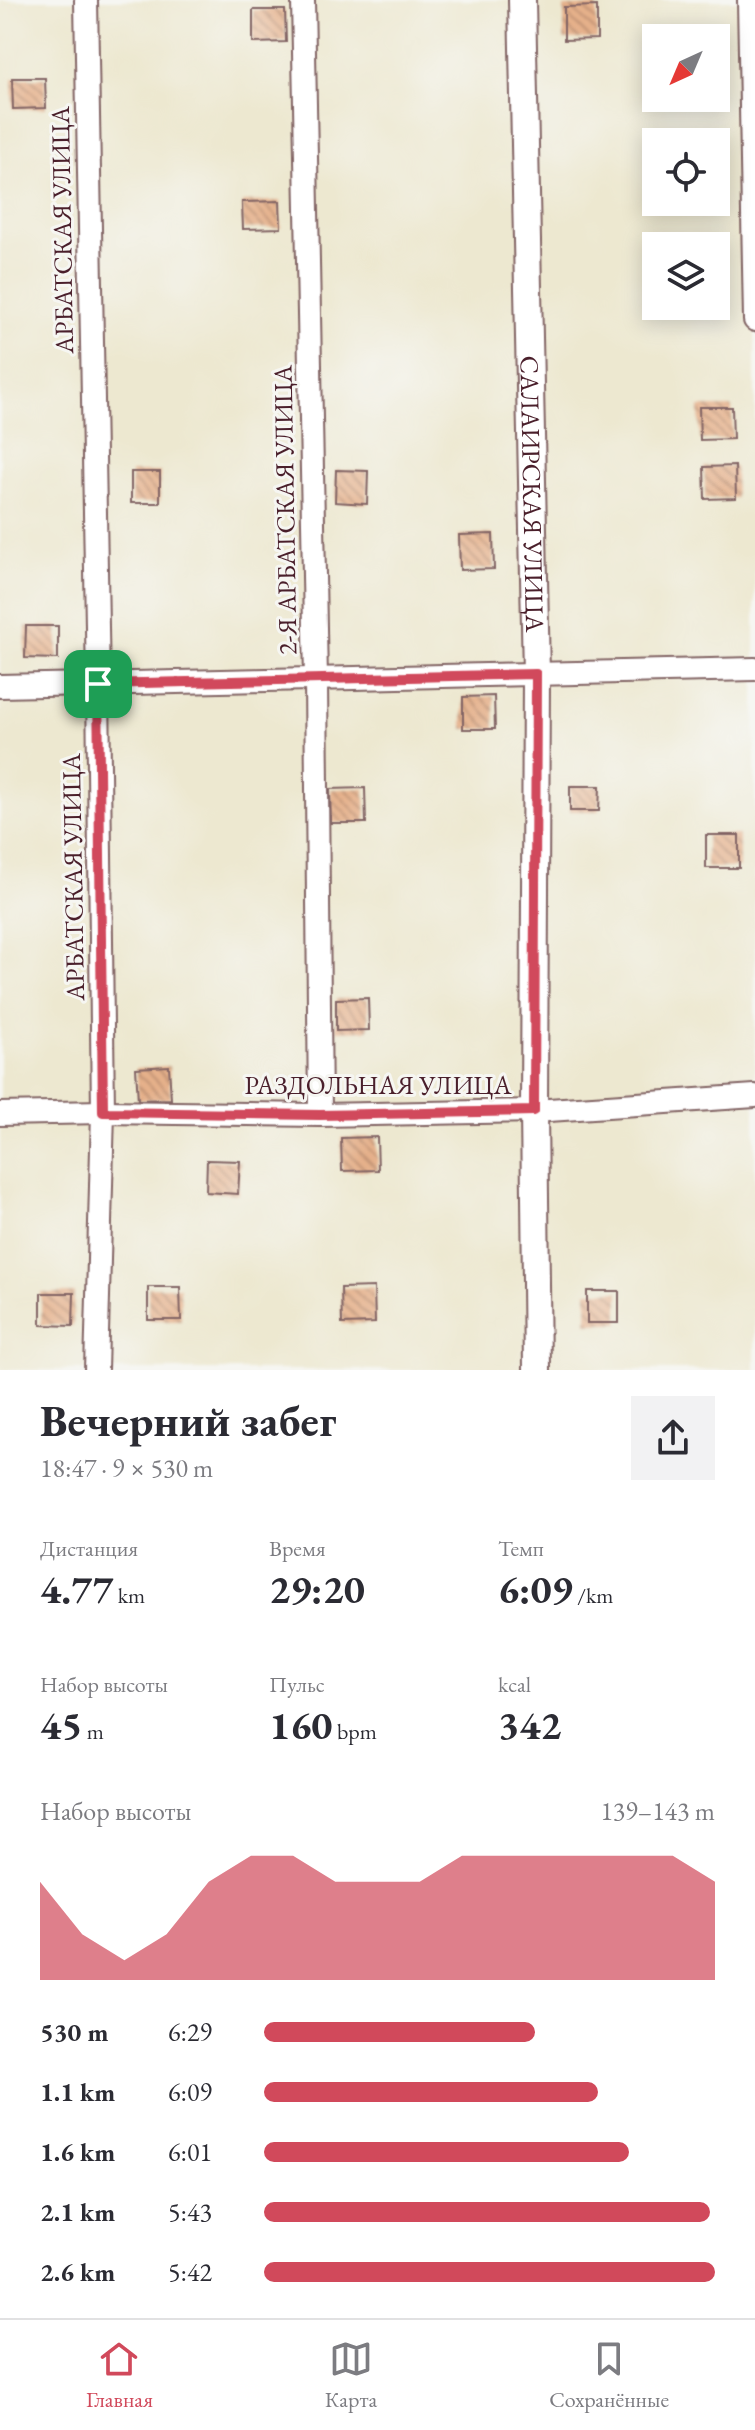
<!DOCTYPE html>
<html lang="ru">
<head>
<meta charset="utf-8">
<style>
  body { margin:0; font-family:"EB Garamond",serif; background:#f2f2f3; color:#2b2b33; height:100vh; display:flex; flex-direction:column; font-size:30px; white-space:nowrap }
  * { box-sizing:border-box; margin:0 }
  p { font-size:26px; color:#7c7c81 }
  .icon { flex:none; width:44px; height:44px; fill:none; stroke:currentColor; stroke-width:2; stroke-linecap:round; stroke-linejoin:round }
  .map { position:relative; height:1370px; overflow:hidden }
  .details { display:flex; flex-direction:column; background:#fff; flex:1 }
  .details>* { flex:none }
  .needle { width:52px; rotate:224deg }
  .tools { position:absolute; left:642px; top:24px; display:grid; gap:16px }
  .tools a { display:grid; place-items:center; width:88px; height:88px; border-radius:0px; background:#fff; box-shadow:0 4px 20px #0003; font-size:40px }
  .pin { position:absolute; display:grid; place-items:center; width:68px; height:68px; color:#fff; margin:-34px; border-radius:16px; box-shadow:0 4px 12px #0006 }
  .round { display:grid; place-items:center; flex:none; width:84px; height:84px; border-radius:0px; background:#f2f2f3 }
  .summary { display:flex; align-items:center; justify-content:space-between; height:136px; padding:0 40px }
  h1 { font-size:44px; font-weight:700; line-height:60px }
  .stats { display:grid; grid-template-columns:repeat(3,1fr); gap:12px; height:136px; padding:8px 40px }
  .stats div { display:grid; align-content:center }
  .stats b { font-size:40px; font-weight:700 }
  .stats small { font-size:22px; font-weight:400 }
  .stats p { font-size:22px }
  .chart { height:224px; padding:16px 40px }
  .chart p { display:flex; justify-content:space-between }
  .chart svg { width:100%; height:144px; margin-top:8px; fill:#d1495b; opacity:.7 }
  ul { padding:0 40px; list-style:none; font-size:26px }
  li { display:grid; grid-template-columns:128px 96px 1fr; align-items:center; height:60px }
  li i { height:20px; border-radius:10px; background:#d1495b }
  .dock { display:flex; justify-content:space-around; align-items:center; height:112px; border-top:2px solid #e1e1e2; background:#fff; font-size:22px; color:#7c7c81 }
  .dock a { display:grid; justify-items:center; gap:4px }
  .dock .on { color:#d1495b }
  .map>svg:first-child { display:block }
</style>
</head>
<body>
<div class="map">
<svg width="755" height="1370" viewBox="0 0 755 1370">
  <defs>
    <pattern id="building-back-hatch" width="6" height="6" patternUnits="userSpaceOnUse" patternTransform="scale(2)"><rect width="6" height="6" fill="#e5b08a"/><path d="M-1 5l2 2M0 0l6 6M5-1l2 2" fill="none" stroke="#bc8f71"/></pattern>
  </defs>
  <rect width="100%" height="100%" fill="#f6f6f2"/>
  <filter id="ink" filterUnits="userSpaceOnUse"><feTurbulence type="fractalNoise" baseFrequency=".0125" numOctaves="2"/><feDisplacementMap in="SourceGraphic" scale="16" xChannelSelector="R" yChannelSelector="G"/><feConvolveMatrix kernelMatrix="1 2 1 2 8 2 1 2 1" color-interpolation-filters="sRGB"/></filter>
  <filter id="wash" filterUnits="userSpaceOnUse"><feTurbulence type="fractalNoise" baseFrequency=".006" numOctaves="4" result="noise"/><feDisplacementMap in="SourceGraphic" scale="32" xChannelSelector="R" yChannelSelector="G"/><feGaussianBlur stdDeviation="1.8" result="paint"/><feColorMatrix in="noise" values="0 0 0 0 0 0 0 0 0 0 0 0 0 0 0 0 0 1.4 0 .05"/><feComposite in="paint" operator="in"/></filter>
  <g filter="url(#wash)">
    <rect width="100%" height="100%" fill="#ede8d0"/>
    <g id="blocks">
      <g fill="url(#building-back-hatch)">
        <polygon points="597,6 597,39 564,40 564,7"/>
        <polygon points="253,10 285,10 286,42 253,43"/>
        <polygon points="12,78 45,78 46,108 13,109"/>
        <polygon points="280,201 281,228 243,229 242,202"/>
        <polygon points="699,407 732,407 733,439 700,440"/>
        <polygon points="735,466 736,498 705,499 704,467"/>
        <polygon points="336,470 368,471 367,504 335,502"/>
        <rect x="131" y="472" width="29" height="31"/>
        <polygon points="493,534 494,569 460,570 459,535"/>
        <polygon points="26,626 58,626 58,659 25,658"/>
        <polygon points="494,696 495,729 463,729 463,697"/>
        <polygon points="570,786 600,786 599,811 570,811"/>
        <polygon points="365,788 366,823 331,823 330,789"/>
        <rect x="706" y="835" width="33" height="33"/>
        <polygon points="368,998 369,1030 336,1031 336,999"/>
        <polygon points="169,1066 171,1099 138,1100 136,1068"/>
        <polygon points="377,1137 378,1170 342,1171 341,1138"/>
        <polygon points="207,1160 240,1161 238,1194 206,1192"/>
        <polygon points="148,1287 180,1287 181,1320 148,1320"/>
        <polygon points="374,1287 375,1323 342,1324 341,1288"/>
        <rect x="587" y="1291" width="32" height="32"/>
        <polygon points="41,1293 74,1293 73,1326 41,1325"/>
      </g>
    </g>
  </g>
  <g filter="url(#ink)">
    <use href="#blocks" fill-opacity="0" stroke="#836565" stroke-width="2"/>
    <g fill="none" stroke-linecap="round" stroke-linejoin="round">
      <g stroke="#836565" stroke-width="26">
        <g id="minor">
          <polyline points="86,0 98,684 103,1112 96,1370"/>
          <polyline points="303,0 316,680 320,1115"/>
          <polyline points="749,0 755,320"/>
          <polyline points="0,686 755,669"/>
          <polyline points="0,1114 103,1112 320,1115 534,1111 755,1096"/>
        </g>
      </g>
      <g stroke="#836565" stroke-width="30">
        <g id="tertiary">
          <path id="s1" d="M522 0 536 674 534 1111 537 1370"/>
        </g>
      </g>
      <use href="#minor" stroke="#fff" stroke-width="22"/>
      <use href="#tertiary" stroke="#fff" stroke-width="26"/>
    </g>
  </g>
  <g fill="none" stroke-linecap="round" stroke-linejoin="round" filter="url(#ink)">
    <g stroke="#fff" stroke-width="16">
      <polygon id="route" points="536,674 534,1111 320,1115 103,1112 98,684"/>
    </g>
    <use href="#route" stroke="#d1495b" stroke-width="10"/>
  </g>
  <g text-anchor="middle" stroke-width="6" stroke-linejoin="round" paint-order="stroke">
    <g font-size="26" fill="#4a1f2b" stroke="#f6f6f2">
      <text transform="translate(62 230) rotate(-91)" y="9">АРБАТСКАЯ УЛИЦА</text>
      <text dy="9" stroke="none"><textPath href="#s1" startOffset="494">САЛАИРСКАЯ УЛИЦА</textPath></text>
      <text transform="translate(285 510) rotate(-91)" y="9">2-Я АРБАТСКАЯ УЛИЦА</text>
      <text transform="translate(73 877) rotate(-91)" y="9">АРБАТСКАЯ УЛИЦА</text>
      <text x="378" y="1094">РАЗДОЛЬНАЯ УЛИЦА</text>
    </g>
  </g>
</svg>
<div class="tools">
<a><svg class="needle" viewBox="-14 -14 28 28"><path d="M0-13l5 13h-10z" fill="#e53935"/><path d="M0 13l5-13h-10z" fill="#7c7c81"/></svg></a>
<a><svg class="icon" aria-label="locate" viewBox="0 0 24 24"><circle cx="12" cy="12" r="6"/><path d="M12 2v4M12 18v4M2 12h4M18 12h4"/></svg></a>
<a><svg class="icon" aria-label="layers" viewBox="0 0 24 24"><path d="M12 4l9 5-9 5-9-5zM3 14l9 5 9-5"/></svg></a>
</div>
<div class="pin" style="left:98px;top:684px;background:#1e9e55"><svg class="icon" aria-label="arrive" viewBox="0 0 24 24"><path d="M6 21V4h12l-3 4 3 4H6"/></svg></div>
</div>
<section class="details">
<div class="summary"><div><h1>Вечерний забег</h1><p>18:47 · 9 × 530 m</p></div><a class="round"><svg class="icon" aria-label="share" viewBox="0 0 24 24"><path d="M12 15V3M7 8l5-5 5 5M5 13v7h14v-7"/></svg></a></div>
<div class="stats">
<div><p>Дистанция</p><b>4.77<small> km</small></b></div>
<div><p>Время</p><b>29:20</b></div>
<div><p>Темп</p><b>6:09<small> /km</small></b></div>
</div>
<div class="stats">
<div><p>Набор высоты</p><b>45<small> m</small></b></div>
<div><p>Пульс</p><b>160<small> bpm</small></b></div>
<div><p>kcal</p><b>342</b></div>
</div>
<div class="chart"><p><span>Набор высоты</span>139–143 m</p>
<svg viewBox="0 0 160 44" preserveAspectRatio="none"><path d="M0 44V14L10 30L20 38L30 30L40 14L50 6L60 6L70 14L80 14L90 14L100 6L110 6L120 6L130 6L140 6L150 6L160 14V44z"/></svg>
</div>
<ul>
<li><b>530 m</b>6:29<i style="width:60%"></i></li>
<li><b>1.1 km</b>6:09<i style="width:74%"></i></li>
<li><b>1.6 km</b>6:01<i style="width:81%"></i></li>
<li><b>2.1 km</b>5:43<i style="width:99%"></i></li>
<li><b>2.6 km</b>5:42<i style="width:100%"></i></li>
</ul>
</section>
<nav class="dock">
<a class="on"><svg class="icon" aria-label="home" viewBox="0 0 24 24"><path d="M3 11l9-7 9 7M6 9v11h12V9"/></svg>Главная</a>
<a><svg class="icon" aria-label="map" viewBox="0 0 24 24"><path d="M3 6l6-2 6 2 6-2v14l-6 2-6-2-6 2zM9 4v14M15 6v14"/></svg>Карта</a>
<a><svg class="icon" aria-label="saved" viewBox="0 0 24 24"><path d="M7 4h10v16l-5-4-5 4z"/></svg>Сохранённые</a>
</nav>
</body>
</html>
